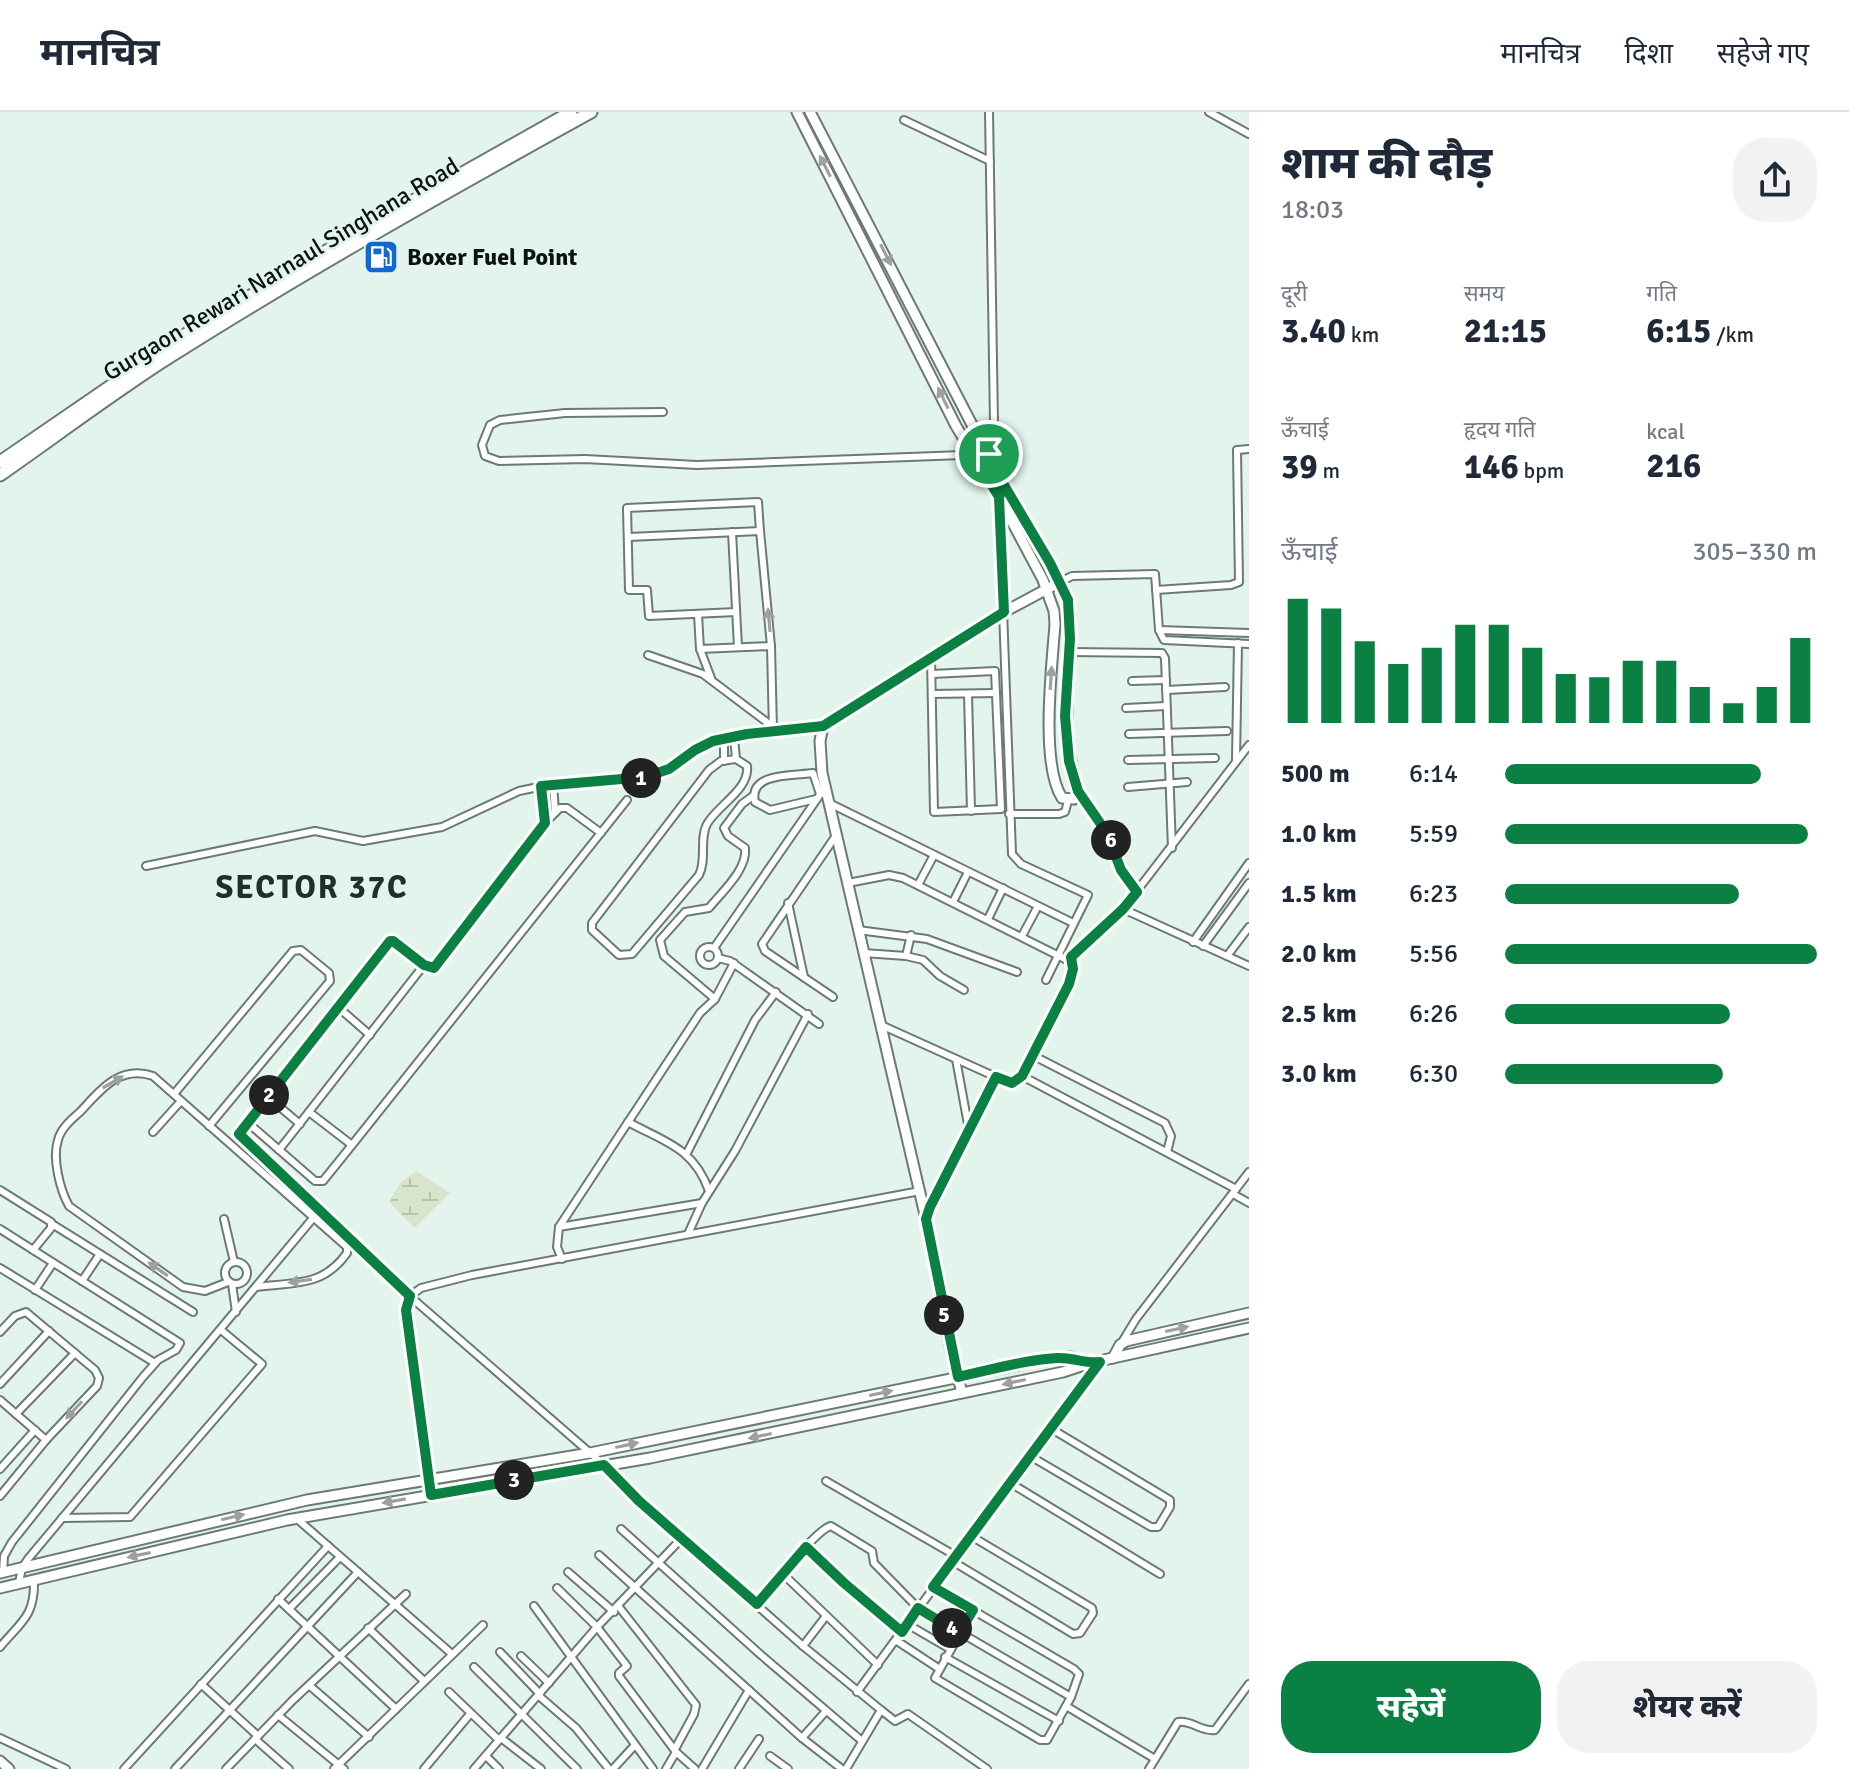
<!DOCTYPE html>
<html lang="hi">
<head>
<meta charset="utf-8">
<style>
  body { margin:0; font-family:Signika,"Noto Sans Devanagari",sans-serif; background:#f2f2f3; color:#1f2937; height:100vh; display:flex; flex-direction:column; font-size:30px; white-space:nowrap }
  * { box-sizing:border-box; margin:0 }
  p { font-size:26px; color:#747a83 }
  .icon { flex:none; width:44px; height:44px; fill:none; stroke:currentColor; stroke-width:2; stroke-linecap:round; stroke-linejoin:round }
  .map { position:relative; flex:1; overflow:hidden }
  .sheet { display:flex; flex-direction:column; background:#fff; width:600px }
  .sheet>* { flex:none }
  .pin { position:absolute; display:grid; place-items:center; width:68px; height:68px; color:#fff; margin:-34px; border:4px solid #fff; border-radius:50%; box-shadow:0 2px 8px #0007 }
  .km { position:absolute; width:40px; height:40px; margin:-20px; border-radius:50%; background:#222; color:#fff; font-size:22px; line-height:40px; text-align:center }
  .round { display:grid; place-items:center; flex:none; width:84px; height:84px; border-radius:32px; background:#f2f2f3 }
  .overview { display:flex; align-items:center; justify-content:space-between; height:136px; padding:0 32px }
  h1 { font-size:44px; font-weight:800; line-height:60px }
  .figures { display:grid; grid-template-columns:repeat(3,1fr); gap:12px; height:136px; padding:8px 32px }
  .figures div { display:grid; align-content:center }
  .figures b { font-size:34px; font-weight:800 }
  .figures small { font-size:22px; font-weight:400 }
  .figures p { font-size:22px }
  .chart { height:224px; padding:16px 32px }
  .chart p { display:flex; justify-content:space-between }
  .chart svg { width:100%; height:144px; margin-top:8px; stroke:#0b8043; stroke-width:6 }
  .primary-button { display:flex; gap:16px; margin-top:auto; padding:16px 32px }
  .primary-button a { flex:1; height:92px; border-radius:32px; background:#0b8043; color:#fff; font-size:32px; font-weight:800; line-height:92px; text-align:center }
  .primary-button a+a { background:#f2f2f3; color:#1f2937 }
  ul { padding:0 32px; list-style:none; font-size:26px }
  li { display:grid; grid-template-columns:128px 96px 1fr; align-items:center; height:60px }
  li i { height:20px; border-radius:10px; background:#0b8043 }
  header { display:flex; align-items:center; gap:48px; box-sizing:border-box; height:112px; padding:0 40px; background:#fff; border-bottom:2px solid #e0e1e3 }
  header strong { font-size:38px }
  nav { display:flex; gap:44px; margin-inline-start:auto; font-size:28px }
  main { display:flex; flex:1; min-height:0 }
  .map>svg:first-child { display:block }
</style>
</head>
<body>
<header>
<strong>मानचित्र</strong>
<nav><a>मानचित्र</a><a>दिशा</a><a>सहेजे गए</a></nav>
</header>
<main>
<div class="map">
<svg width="1249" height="1657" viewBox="0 0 1249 1657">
  <defs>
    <pattern id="wetland-marsh" width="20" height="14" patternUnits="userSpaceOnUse" patternTransform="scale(2)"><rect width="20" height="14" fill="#d9e5ca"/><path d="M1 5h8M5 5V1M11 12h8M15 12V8" fill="none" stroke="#b9c3ac"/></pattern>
  </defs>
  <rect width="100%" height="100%" fill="#e2f4eb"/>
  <polygon fill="url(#wetland-marsh)" points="416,1059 450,1081 415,1116 389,1090 400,1071"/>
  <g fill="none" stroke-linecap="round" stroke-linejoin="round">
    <g stroke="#6b7b72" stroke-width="10">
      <g id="street">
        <polyline points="1209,0 1249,22"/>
        <polyline points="904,8 990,49"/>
        <polyline points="663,300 565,301 500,308 490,313 482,333 485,344 499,349 585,347 697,353 989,342 994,311 989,0"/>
        <polyline points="999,390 1012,742 1021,752 1088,783 1046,868"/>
        <polyline points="732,420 738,535"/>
        <polyline points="629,425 760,419 771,534 773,619"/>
        <polyline points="1060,470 1072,464 1155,462 1159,518 1164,528 1249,532"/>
        <polyline points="1156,478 1231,473 1239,470 1237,338 1249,337"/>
        <polyline points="736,500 649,504 647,478 629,478 627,396 758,390 760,419"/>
        <polyline points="698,502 700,537 711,566"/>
        <polyline points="1159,518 1249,521"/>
        <polyline points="700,537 771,534"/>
        <polyline points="1069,540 1162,541 1165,546 1172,736"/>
        <polyline points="648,543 703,562 772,614"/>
        <polyline points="931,546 934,700 1001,697 995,559 932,562"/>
        <polyline points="1132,569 1166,568"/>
        <polyline points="1166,578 1225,575"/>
        <polyline points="932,582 996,581"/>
        <polyline points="968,582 971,699"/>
        <polyline points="1126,596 1166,594"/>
        <polyline points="1129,622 1227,619"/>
        <polyline points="734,625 736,647"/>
        <polyline points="724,627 724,649"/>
        <path d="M736 647 747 654C750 677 718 693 707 712 699 727 707 747 699 763L632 842 619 843 592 818V811L709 658 721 649Z"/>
        <polyline points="1128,648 1215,646"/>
        <polyline points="1236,648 1238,531"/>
        <polyline points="553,672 555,700"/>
        <polyline points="541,674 545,711"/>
        <polyline points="1128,675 1187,670"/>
        <polyline points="1078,679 1107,721 1121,758 1137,780"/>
        <path d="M816 687 770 698 755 690C748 660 794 664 813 661L820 682"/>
        <polyline points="829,691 1073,811"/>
        <polyline points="1009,702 1059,702 1065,700 1068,689"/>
        <polyline points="601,721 567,696 560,696 545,711 434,856 424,853 393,829 390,829 247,1010 315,1069 323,1069 352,1033 627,688"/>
        <polyline points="146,754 315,719 363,729 442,715 519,679 553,672 645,665 669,657 695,638 713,629 747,622 823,614"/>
        <polyline points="848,771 889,763 903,766 1071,850"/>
        <polyline points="918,773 934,743"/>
        <polyline points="953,790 968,760"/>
        <polyline points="788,791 804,865"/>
        <polyline points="1123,797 1249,854"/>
        <polyline points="988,807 1003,776"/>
        <polyline points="858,818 927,827 1017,860"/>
        <polyline points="1022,824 1038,794"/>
        <polyline points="1193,830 1249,751"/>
        <polyline points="1203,834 1249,771"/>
        <circle cx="709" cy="844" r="9"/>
        <polyline points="714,836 826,674"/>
        <polyline points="864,841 906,844 923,848 940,864 964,878"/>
        <polyline points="906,844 911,823"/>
        <polyline points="1227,844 1249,815"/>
        <polyline points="718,846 730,849 819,912"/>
        <polyline points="833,885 765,839 762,832 837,722"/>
        <path d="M715 887 664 844 660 828 685 800 709 796C721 781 748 757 745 736L728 724 724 716 742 692 753 684"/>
        <polyline points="339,896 370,923"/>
        <polyline points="881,913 996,965"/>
        <polyline points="1032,943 1165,1011 1171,1024 1167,1040"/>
        <polyline points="956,947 969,1018"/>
        <polyline points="1022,964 1236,1077"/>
        <polyline points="174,982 293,839 301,838 329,861 330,869 209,1014"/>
        <polyline points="268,985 300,1012"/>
        <polyline points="309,1000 352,1033"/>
        <polyline points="247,1010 239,1022 242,1026 406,1181 604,1353 639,1389 803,1534 881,1598 846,1657"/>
        <path d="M628 1010C665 1030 694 1036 709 1079"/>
        <polyline points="153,1020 181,989"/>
        <polyline points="279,1038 424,853"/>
        <polyline points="687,1041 755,908 776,880"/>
        <polyline points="0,1078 51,1110 51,1116 33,1138"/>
        <polyline points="1233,1082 1249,1091"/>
        <polyline points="927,1104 996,965 1012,971 1022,964 1069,872 1073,857 1071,845 1123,797 1249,633"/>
        <polyline points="224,1107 234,1150"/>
        <polyline points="52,1112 193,1200"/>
        <polyline points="559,1115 702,1091"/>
        <polyline points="0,1117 180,1231 176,1238 158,1248 143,1265 12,1430 4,1444 3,1461"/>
        <polyline points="688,1122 702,1091 735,1039 808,902"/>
        <polyline points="562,1147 557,1135 559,1115 700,901 715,887 734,851"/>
        <circle cx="236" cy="1161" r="11"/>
        <polyline points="0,1156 155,1251"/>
        <polyline points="82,1169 100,1142"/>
        <path d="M228 1170 205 1179 183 1175 69 1094C60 1078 52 1046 58 1028 61 1016 72 1007 81 999 101 977 120 953 153 964L347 1135V1141C323 1175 295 1170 256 1175"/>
        <polyline points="232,1172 236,1200"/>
        <polyline points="35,1178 53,1151"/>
        <polyline points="0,1220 15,1204 26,1200 95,1258 99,1266 97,1274 46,1328 0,1384"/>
        <polyline points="1122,1230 1136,1207 1249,1060"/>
        <polyline points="0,1272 49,1219"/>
        <polyline points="0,1288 46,1328"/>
        <polyline points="16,1302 75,1241"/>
        <polyline points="1030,1344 1151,1415 1158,1415 1170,1395 1170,1388 1050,1316"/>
        <polyline points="0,1357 35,1318"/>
        <polyline points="826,1369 956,1444"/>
        <polyline points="1012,1372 1160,1462"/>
        <polyline points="431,1383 406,1198 410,1184 421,1176 472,1163 920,1079"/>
        <polyline points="62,1406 130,1405 262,1252 221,1218"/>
        <polyline points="621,1417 761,1543 862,1629"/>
        <polyline points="806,1435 844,1471 902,1520"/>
        <polyline points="599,1443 802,1626 842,1657"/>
        <polyline points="952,1449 1073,1522 1080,1521 1093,1501 1092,1496 971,1424"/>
        <polyline points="358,1460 452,1542"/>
        <polyline points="568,1460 614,1500"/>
        <polyline points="783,1462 878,1553"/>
        <polyline points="19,1471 22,1456 28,1447 314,1105"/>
        <polyline points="933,1475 1074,1557 1079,1562 1071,1585 1047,1628 1040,1628 935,1566 973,1498"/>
        <polyline points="557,1476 597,1515 627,1554 619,1561 619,1564 676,1640"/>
        <polyline points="278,1487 396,1597"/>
        <path d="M757 1492C770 1477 816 1417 831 1414L872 1439 874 1451 918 1496 1071 1585"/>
        <polyline points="534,1494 653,1657"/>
        <polyline points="619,1495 696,1593 694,1602 675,1637"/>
        <polyline points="289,1497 340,1445"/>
        <polyline points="907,1512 950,1537"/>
        <polyline points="368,1516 424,1569"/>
        <polyline points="897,1529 938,1556"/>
        <polyline points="803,1534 826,1504"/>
        <path d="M0 1535C22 1509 35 1504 34 1468"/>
        <polyline points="500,1540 540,1582"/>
        <polyline points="521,1544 549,1571"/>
        <polyline points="945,1545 1059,1609"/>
        <polyline points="474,1555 577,1657"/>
        <polyline points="201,1572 258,1624"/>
        <polyline points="310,1574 369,1625"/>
        <polyline points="449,1580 499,1628"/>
        <polyline points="857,1580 1100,1250"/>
        <polyline points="539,1584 576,1616 609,1657"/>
        <polyline points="1066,1594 1155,1647"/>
        <polyline points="881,1598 895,1609 908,1602 987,1657"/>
        <polyline points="278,1603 344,1657"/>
        <polyline points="0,1626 66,1657"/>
        <polyline points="501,1626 541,1657"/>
        <polyline points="802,1626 826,1599"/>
        <polyline points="255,1627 289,1657"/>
        <polyline points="486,1644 499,1657"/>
        <polyline points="770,1644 788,1657"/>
        <polyline points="124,1657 328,1434"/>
        <polyline points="175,1657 358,1460 296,1406"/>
        <polyline points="226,1657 293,1588 406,1482"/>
        <polyline points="334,1657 483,1513"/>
        <polyline points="424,1657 470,1602"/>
        <polyline points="474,1657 597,1515 681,1427"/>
        <polyline points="613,1657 635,1633"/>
        <polyline points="666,1657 676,1640 695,1657"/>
        <polyline points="702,1657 749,1578"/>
        <polyline points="739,1657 759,1627"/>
        <path d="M1149 1657 1178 1610C1192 1608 1201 1620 1215 1618L1249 1572"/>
      </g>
    </g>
    <g stroke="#6b7b72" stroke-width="13">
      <g id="secondary">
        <path d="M797 0 956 314 999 385 1043 468 1054 499 1055 512C1052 553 1040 652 1062 686L1074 687 1078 679 1066 628 1070 503 1064 479 1011 388 810 0"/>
        <polyline points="1113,1246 1120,1233 1126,1229 1249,1201"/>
        <polyline points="962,1281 950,1233 926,1107 822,661 820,629 823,614 1004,500 1060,470"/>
        <polyline points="0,1461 307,1388 590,1341 1043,1248 1070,1245 1090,1251"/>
        <polyline points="0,1476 287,1408 650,1346 1063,1260 1090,1251 1249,1216"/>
        <polyline points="0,1649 9,1657"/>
      </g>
    </g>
    <g stroke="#6b7b72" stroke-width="15">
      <g id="highway">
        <polyline points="0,350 188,221 374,111 571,0"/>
        <path d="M0 363C53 326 105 287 160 251 300 162 446 80 591 0"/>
      </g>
    </g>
    <use href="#street" stroke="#fff" stroke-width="6"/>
    <use href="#secondary" stroke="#fff" stroke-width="9"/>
    <use href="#highway" stroke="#fff" stroke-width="11"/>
  </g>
  <defs><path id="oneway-solid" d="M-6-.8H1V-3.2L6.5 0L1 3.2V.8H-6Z" transform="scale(2)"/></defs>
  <g fill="#9ea09f">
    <use href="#oneway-solid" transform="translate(825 54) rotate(-117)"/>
    <use href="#oneway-solid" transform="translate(886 143) rotate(63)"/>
    <use href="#oneway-solid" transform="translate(943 286) rotate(-116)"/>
    <use href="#oneway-solid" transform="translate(769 508) rotate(-95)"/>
    <use href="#oneway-solid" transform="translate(1051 566) rotate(-86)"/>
    <use href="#oneway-solid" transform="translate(113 970) rotate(-30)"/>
    <use href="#oneway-solid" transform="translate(158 1157) rotate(-145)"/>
    <use href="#oneway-solid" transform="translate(300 1169) rotate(172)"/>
    <use href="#oneway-solid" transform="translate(1177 1217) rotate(-12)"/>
    <use href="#oneway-solid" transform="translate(1014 1270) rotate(168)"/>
    <use href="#oneway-solid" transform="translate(881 1281) rotate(-12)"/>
    <use href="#oneway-solid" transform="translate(74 1298) rotate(133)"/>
    <use href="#oneway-solid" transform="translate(760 1324) rotate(168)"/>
    <use href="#oneway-solid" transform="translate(627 1333) rotate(-12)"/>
    <use href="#oneway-solid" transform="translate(394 1389) rotate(170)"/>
    <use href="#oneway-solid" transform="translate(233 1405) rotate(-13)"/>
    <use href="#oneway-solid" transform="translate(139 1443) rotate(168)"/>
  </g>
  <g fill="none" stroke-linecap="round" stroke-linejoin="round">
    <g stroke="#fff" stroke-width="16">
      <path id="route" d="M989 342 1004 373 999 385 1004 500 823 614 747 622 713 629 695 638 669 657 645 665 541 674 545 711 434 856 424 853 393 829H390L239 1022 410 1184 406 1198 431 1383 604 1353 639 1389 757 1492 806 1435 844 1471 902 1520 918 1496 959 1521 973 1498 933 1475 1100 1250C1085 1252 1072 1245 1057 1246 1024 1248 990 1258 958 1265L926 1107 930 1095 996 965 1012 971 1022 964 1069 872 1073 857 1071 845 1123 797 1137 780 1121 758 1107 721 1078 679 1069 649 1065 604 1070 527 1068 488 1050 451 1004 373 999 385 974 344 989 342"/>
    </g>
    <use href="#route" stroke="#0b8043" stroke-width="10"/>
  </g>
  <defs>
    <g id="fuel-square" transform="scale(1.8)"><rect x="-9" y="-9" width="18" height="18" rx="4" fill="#1168d2" stroke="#e2f4eb"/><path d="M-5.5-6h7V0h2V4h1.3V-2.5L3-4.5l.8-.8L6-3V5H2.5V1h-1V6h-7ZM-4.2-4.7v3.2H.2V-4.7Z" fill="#fff"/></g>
  </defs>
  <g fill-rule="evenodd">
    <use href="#fuel-square" x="381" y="145"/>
  </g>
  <g text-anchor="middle" stroke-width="6" stroke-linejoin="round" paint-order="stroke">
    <g font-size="24" font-weight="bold" fill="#0c120f" stroke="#e2f4eb" text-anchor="start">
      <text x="407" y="153">Boxer Fuel Point</text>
    </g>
    <g font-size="24" fill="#0c120f" stroke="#e2f4eb">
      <text transform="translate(281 157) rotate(-31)" y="8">Gurgaon Rewari Narnaul Singhana Road</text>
    </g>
    <g font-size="32" font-weight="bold" letter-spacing="2" fill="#212f29" stroke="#e2f4eb">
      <text x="312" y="786">SECTOR 37C</text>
    </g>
  </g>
</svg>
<div class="pin" style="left:989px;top:342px;background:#1e9e55"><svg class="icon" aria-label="arrive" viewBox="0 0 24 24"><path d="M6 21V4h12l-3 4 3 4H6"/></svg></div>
<b class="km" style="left:641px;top:666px">1</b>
<b class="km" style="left:269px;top:983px">2</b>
<b class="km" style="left:514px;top:1368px">3</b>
<b class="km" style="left:952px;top:1516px">4</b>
<b class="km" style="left:944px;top:1203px">5</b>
<b class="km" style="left:1111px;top:728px">6</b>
</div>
<section class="sheet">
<div class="overview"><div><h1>शाम की दौड़</h1><p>18:03</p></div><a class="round"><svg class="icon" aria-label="share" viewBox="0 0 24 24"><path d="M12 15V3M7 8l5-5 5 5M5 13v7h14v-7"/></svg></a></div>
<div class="figures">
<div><p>दूरी</p><b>3.40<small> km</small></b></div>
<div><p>समय</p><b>21:15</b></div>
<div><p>गति</p><b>6:15<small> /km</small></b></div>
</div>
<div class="figures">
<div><p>ऊँचाई</p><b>39<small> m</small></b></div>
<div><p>हृदय गति</p><b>146<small> bpm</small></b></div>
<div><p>kcal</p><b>216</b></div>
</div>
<div class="chart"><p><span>ऊँचाई</span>305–330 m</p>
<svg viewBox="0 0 160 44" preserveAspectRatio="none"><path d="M5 44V6M15 44V9M25 44V19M35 44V26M45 44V21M55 44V14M65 44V14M75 44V21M85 44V29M95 44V30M105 44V25M115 44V25M125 44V33M135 44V38M145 44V33M155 44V18"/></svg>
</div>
<ul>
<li><b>500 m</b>6:14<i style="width:82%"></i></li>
<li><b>1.0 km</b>5:59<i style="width:97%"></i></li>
<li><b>1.5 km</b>6:23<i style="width:75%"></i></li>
<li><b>2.0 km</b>5:56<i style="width:100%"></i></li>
<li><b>2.5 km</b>6:26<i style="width:72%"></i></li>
<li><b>3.0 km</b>6:30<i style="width:70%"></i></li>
</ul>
<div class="primary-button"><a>सहेजें</a><a>शेयर करें</a></div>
</section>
</main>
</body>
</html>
